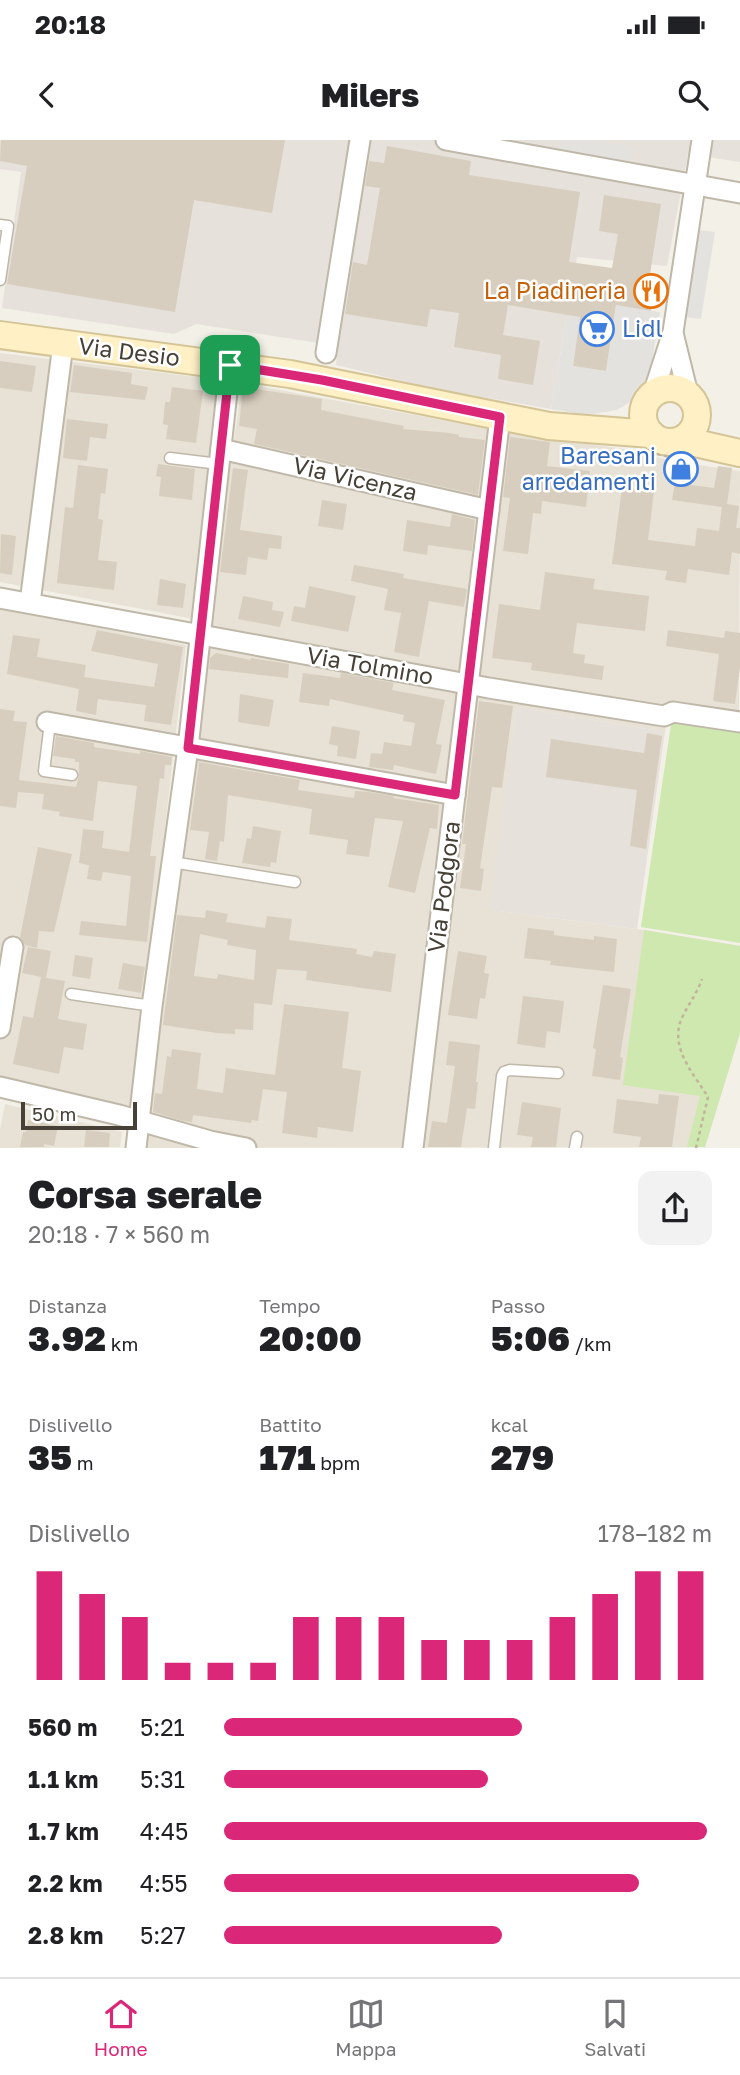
<!DOCTYPE html>
<html lang="it">
<head>
<meta charset="utf-8">
<style>
  body { margin:0; font-family:"Golos Text",sans-serif; background:#f2f2f2; color:#202124; height:100vh; display:flex; flex-direction:column; font-size:26px; white-space:nowrap }
  * { box-sizing:border-box; margin:0 }
  p { font-size:23px; color:#757577 }
  .icon { flex:none; width:38px; height:38px; fill:none; stroke:currentColor; stroke-width:2; stroke-linecap:round; stroke-linejoin:round }
  .map { position:relative; height:1008px; overflow:hidden }
  .sheet { display:flex; flex-direction:column; background:#fff; flex:1 }
  .sheet>* { flex:none }
  .scale { position:absolute; left:21px; bottom:18px; width:116px; box-sizing:border-box; padding-left:7px; border:4px solid #464036; border-top:0; font-size:19px; line-height:24px; white-space:nowrap; color:#464036; -webkit-text-stroke:5px #fff; paint-order:stroke }
  .pin { position:absolute; display:grid; place-items:center; width:60px; height:60px; color:#fff; margin:-30px; border-radius:14px; box-shadow:0 4px 10px #0006 }
  .round { display:grid; place-items:center; flex:none; width:74px; height:74px; border-radius:14px; background:#f2f2f2 }
  .headline { display:flex; align-items:center; justify-content:space-between; height:119px; padding:0 28px }
  h1 { font-size:38px; font-weight:800; line-height:52px }
  .figures { display:grid; grid-template-columns:repeat(3,1fr); gap:10px; height:119px; padding:7px 28px }
  .figures div { display:grid; align-content:center }
  .figures b { font-size:35px; font-weight:800 }
  .figures small { font-size:19px; font-weight:400 }
  .figures p { font-size:19px }
  .chart { height:196px; padding:14px 28px }
  .chart p { display:flex; justify-content:space-between }
  .chart svg { width:100%; height:126px; margin-top:7px; stroke:#db2777; stroke-width:6 }
  ul { padding:0 28px; list-style:none; font-size:23px }
  li { display:grid; grid-template-columns:112px 84px 1fr; align-items:center; height:52px }
  li i { height:18px; border-radius:9px; background:#db2777 }
  .status { display:flex; justify-content:space-between; align-items:center; height:49px; padding:0 35px; background:#fff; direction:ltr }
  .status svg { height:19px; fill:currentColor }
  header { display:flex; justify-content:space-between; align-items:center; height:91px; padding:0 28px; background:#fff; font-size:32px; font-weight:800 }
  .tabs { display:flex; justify-content:space-around; align-items:center; height:98px; border-top:2px solid #e0e0e0; background:#fff; font-size:19px; color:#757577 }
  .tabs a { display:grid; justify-items:center; gap:4px }
  .tabs .active { color:#db2777 }
  .map>svg:first-child { display:block }
</style>
</head>
<body>
<div class="status"><b>20:18</b><svg viewBox="0 0 49 12"><path d="M0 12V9h3v3zM5 12V6h3v6zM10 12V3h3v9zM15 12V0h3v12zM26 1h20v11H26zM47 4h2v5h-2z"/></svg></div>
<header><svg class="icon" aria-label="back" viewBox="0 0 24 24"><path d="M15 5l-7 7 7 7"/></svg>Milers<svg class="icon" aria-label="search" viewBox="0 0 24 24"><circle cx="10" cy="10" r="6"/><path d="M15 15l6 6"/></svg></header>
<div class="map">
<svg width="740" height="1008" viewBox="0 0 740 1008">
  <rect width="100%" height="100%" fill="#f3f0e7"/>
  <g fill="#e7e2d5">
    <polygon points="0,213 221,240 194,479 0,442"/>
    <polygon points="242,243 501,291 624,309 671,321 740,331 739,575 670,564 665,592 516,567 491,770 644,790 740,806 740,893 705,1007 144,1008 192,605"/>
    <polygon points="0,469 186,505 133,968 0,936"/>
    <polygon points="5,964 122,992 120,1007 0,1008 0,990"/>
  </g>
  <g fill="#e6e1db">
    <polygon points="0,0 740,0 740,22 688,14 667,126 577,117 551,269 432,248 336,225 338,206 196,184 174,194 2,168 21,32 0,29"/>
    <polygon points="516,567 665,592 637,789 490,770"/>
  </g>
  <g fill="#cee8af">
    <polygon points="672,578 740,588 740,803 641,787"/>
    <polygon points="644,790 740,806 740,893 705,1007 687,1007 700,956 623,945"/>
  </g>
  <g fill="#e4e2df">
    <polygon points="560,0 593,0 631,7 629,22 558,10"/>
    <polygon points="699,90 715,92 701,179 685,177"/>
    <polygon points="576,123 588,125 573,226 606,231 616,165 660,172 647,252 617,270 586,275 551,269"/>
  </g>
  <g fill="#d8cebf" fill-rule="evenodd">
    <polygon points="1,0 285,0 272,73 194,60 175,172 7,144 27,26 0,21"/>
    <polygon points="387,6 471,21 469,35 580,52 569,122 612,128 618,94 599,91 604,55 661,64 650,134 656,135 651,171 616,165 606,231 573,226 580,177 508,165 503,195 540,201 533,245 498,239 501,215 454,207 459,173 430,169 427,187 345,174 353,122 367,125 380,48 365,46 369,21 384,23"/>
    <polygon points="0,221 36,226 32,252 0,248"/>
    <polygon points="74,225 132,233 131,244 148,247 145,260 70,252"/>
    <polygon points="172,247 203,251 196,303 166,299 168,285 163,284 165,262 170,262"/>
    <polygon points="243,247 322,259 321,270 404,286 403,289 450,293 459,295 459,297 485,300 478,355 254,304 257,289 239,286"/>
    <polygon points="67,279 108,284 106,299 90,297 87,321 63,318"/>
    <polygon points="510,297 550,302 547,326 590,331 586,367 542,361 541,374 533,373 528,414 503,411 510,358 503,357"/>
    <polygon points="158,324 195,329 192,360 159,356 161,337 156,336"/>
    <polygon points="78,325 108,329 105,354 101,353 98,379 103,380 98,420 117,422 114,450 57,443 65,367 73,368"/>
    <polygon points="718,326 732,328 727,364 739,366 736,388 740,388 740,414 732,412 729,435 688,429 686,443 665,440 667,431 612,424 622,348 654,352 648,400 695,406 697,388 719,391 722,367 672,360 675,343 714,348"/>
    <polygon points="233,328 248,330 240,390 282,396 281,409 269,408 267,420 248,417 246,435 220,432"/>
    <polygon points="322,360 347,364 343,390 318,386"/>
    <polygon points="452,374 475,380 472,411 428,405 427,415 403,411 407,380 450,387"/>
    <polygon points="1,394 16,396 12,435 0,433"/>
    <polygon points="354,425 404,434 403,438 467,449 464,467 429,461 419,517 394,512 401,473 384,470 388,449 351,441"/>
    <polygon points="545,432 595,439 593,449 649,456 645,491 577,483 573,513 585,515 584,523 604,526 602,540 531,530 532,523 492,518 499,464 540,470"/>
    <polygon points="160,439 186,444 183,468 157,465"/>
    <polygon points="309,446 356,456 348,492 291,481 294,466 305,468"/>
    <polygon points="243,456 273,462 272,470 284,472 280,487 238,479"/>
    <polygon points="97,490 183,507 171,585 144,581 146,565 98,559 96,575 76,571 79,549 7,534 13,495 40,499 37,517 86,525 84,537 154,547 158,524 91,511"/>
    <polygon points="668,490 724,498 725,491 740,493 740,527 735,564 713,561 719,514 666,506"/>
    <polygon points="216,513 251,520 251,518 289,524 288,538 209,529 210,518"/>
    <polygon points="303,533 340,538 341,533 394,543 392,550 445,560 436,604 442,605 436,634 394,625 393,630 369,627 371,613 382,614 384,602 411,606 415,583 403,581 404,575 330,559 329,566 299,562"/>
    <polygon points="240,554 274,560 269,587 238,582"/>
    <polygon points="479,561 513,566 502,648 492,647 480,728 484,729 481,751 460,748 466,704 462,704"/>
    <polygon points="0,569 15,571 13,581 27,582 19,640 76,647 79,635 79,622 75,622 75,619 53,616 56,596 94,603 94,607 140,614 140,611 172,617 171,625 165,625 164,639 160,638 150,716 156,716 147,802 79,795 81,781 126,786 131,736 103,732 101,741 87,739 89,725 79,723 83,689 104,691 102,708 129,712 137,646 98,641 93,681 59,676 60,672 42,669 44,654 18,652 16,668 0,666"/>
    <polygon points="332,586 360,591 356,619 337,616 338,606 329,604"/>
    <polygon points="647,593 662,596 646,709 630,706 637,650 546,637 551,599 644,613"/>
    <polygon points="199,622 300,640 298,650 354,658 355,651 370,652 394,656 393,658 439,665 437,689 430,688 415,753 388,747 403,681 375,678 369,717 346,714 348,700 309,694 312,669 228,655 224,702 220,701 217,721 205,719 209,692 190,690"/>
    <polygon points="253,686 281,691 276,723 271,722 270,727 242,723 247,698 251,699"/>
    <polygon points="38,707 72,714 54,792 39,791 37,808 25,805 20,797"/>
    <path d="M206 770 228 774 226 782 265 788 267 776 292 779 289 800 357 809 356 814 372 817 374 811 396 814 391 852 306 840 307 831 277 829 272 865 254 863 253 890 235 889V894L217 893 163 885 177 775 205 778ZM200 794 228 800 227 805 256 810 254 840 218 834 217 839 194 836Z"/>
    <polygon points="528,788 554,791 554,795 594,800 594,796 617,799 614,832 550,825 551,821 524,818"/>
    <polygon points="28,807 51,811 46,838 65,841 58,879 87,884 83,910 64,907 59,934 13,924 23,876 33,878 41,837 22,833"/>
    <polygon points="458,811 487,816 484,833 489,834 485,859 480,858 477,879 448,875"/>
    <polygon points="75,815 93,818 90,839 72,836"/>
    <polygon points="123,823 145,827 141,853 118,849"/>
    <polygon points="603,845 631,849 620,917 623,918 620,940 592,936 596,909 593,908"/>
    <polygon points="523,856 564,861 560,893 547,891 545,908 517,904"/>
    <polygon points="284,864 349,872 342,928 361,931 353,992 318,987 317,998 282,993 287,952 263,949 258,981 252,980 251,983 193,975 192,982 183,981 153,972 155,953 162,954 167,916 171,917 172,909 201,913 197,949 223,953 226,928 275,935"/>
    <polygon points="449,901 480,905 476,942 478,942 475,969 467,968 461,1007 428,1007 432,981 447,983 455,926 446,925"/>
    <polygon points="659,954 679,956 672,1007 639,1007 641,997 613,993 617,959 658,964"/>
    <polygon points="522,962 561,968 556,1007 531,1007 533,997 517,995"/>
    <polygon points="28,980 58,986 54,1006 44,1004 44,1007 20,1007 23,992 26,992"/>
    <polygon points="86,990 110,993 109,1007 84,1007"/>
  </g>
  <g fill="none" stroke-linecap="round" stroke-linejoin="round">
    <g stroke="#bfb8a9" stroke-width="13">
      <g id="lane">
        <polyline points="0,85 8,86 0,140"/>
        <polyline points="170,318 219,324"/>
        <polyline points="50,583 44,631 72,635"/>
        <polyline points="172,722 295,742"/>
        <polyline points="71,854 152,866"/>
        <polyline points="494,1008 502,936 504,932 510,930 558,933"/>
        <polyline points="575,1008 577,997"/>
      </g>
    </g>
    <g stroke="#bfb8a9" stroke-width="23">
      <g id="street">
        <polyline points="446,0 740,53"/>
        <polyline points="673,193 688,254"/>
        <polyline points="326,213 360,0"/>
        <polyline points="653,254 673,192 702,0"/>
        <polyline points="221,309 489,370"/>
        <polyline points="0,458 489,548 664,576 673,572 740,582"/>
        <polyline points="30,463 63,204"/>
        <polyline points="47,582 455,655"/>
        <polyline points="0,888 13,807"/>
        <polyline points="0,947 119,975 210,1001 246,1008"/>
        <polyline points="136,1008 152,866 188,608 230,225"/>
        <polyline points="413,1008 500,277"/>
      </g>
    </g>
    <g stroke="#d4c496" stroke-width="30">
      <g id="secondary">
        <polyline points="0,195 290,234 549,286 651,294"/>
        <circle cx="670" cy="275" r="27"/>
        <polyline points="682,300 740,313"/>
      </g>
    </g>
    <g stroke="#c1b49a" stroke-width="2.5" stroke-dasharray="3.5 3.5" stroke-linecap="butt">
      <polyline points="657,314 671,317"/>
      <path d="M696 1008 708 957C694 934 670 909 681 880 687 866 697 854 702 839"/>
    </g>
    <use href="#lane" stroke="#fff" stroke-width="10"/>
    <use href="#street" stroke="#fff" stroke-width="19"/>
    <use href="#secondary" stroke="#fff1c5" stroke-width="26"/>
  </g>
  <g fill="none" stroke-linecap="round" stroke-linejoin="round">
    <g stroke="#fff" stroke-width="14">
      <polygon id="route" points="230,225 322,240 500,277 455,655 188,608"/>
    </g>
    <use href="#route" stroke="#db2777" stroke-width="9"/>
  </g>
  <defs>
    <g id="restaurant-ring" transform="scale(1.75)"><circle r="9.5" fill="#fff" stroke="#e8710a" stroke-width="1.5"/><path d="M-5-6h1v4h1v-4h1v4h1v-4h1v5L-1.5 .5V6h-2V.5L-5-1ZM5-6V6H3V1.5H1.5Q1.5-4 5-6Z" fill="#e8710a"/></g>
    <g id="supermarket-ring" transform="scale(1.75)"><circle r="9.5" fill="#fff" stroke="#3f7fe0" stroke-width="1.5"/><path d="M-6-5.5h2.5l.6 2H6L4.5 2H-2.5L-4.4-4H-6ZM-1.5 3.2a1.3 1.3 0 1 0 .1 0ZM3 3.2a1.3 1.3 0 1 0 .1 0Z" fill="#3f7fe0"/></g>
    <g id="shop-ring" transform="scale(1.75)"><circle r="9.5" fill="#fff" stroke="#3f7fe0" stroke-width="1.5"/><path d="M-5-2.5h2.3a2.7 3.5 0 0 1 5.4 0H5L5.5 6h-11ZM-1.5-2.5h3a1.5 2.3 0 0 0-3 0Z" fill="#3f7fe0"/></g>
  </defs>
  <g fill-rule="evenodd">
    <use href="#restaurant-ring" x="651" y="151"/>
    <use href="#supermarket-ring" x="597" y="189"/>
    <use href="#shop-ring" x="681" y="329"/>
  </g>
  <g text-anchor="middle" stroke-width="5" stroke-linejoin="round" paint-order="stroke">
    <g font-size="23" fill="#c56008" stroke="#fff" text-anchor="end">
      <text x="626" y="159">La Piadineria</text>
    </g>
    <g font-size="23" fill="#366cbe" stroke="#fff" text-anchor="start">
      <text x="622" y="197">Lidl</text>
      <text x="656" y="324" text-anchor="end">Baresani<tspan x="656" dy="26">arredamenti</tspan></text>
    </g>
    <g font-size="23" fill="#464036" stroke="#fff">
      <text transform="translate(129 212) rotate(7)" y="8">Via Desio</text>
      <text transform="translate(355 339) rotate(13)" y="8">Via Vicenza</text>
      <text transform="translate(370 526) rotate(10)" y="8">Via Tolmino</text>
      <text transform="translate(444 747) rotate(-83)" y="8">Via Podgora</text>
    </g>
  </g>
</svg>
<div class="scale">50 m</div>
<div class="pin" style="left:230px;top:225px;background:#1e9e55"><svg class="icon" aria-label="arrive" viewBox="0 0 24 24"><path d="M6 21V4h12l-3 4 3 4H6"/></svg></div>
</div>
<section class="sheet">
<div class="headline"><div><h1>Corsa serale</h1><p>20:18 · 7 × 560 m</p></div><a class="round"><svg class="icon" aria-label="share" viewBox="0 0 24 24"><path d="M12 15V3M7 8l5-5 5 5M5 13v7h14v-7"/></svg></a></div>
<div class="figures">
<div><p>Distanza</p><b>3.92<small> km</small></b></div>
<div><p>Tempo</p><b>20:00</b></div>
<div><p>Passo</p><b>5:06<small> /km</small></b></div>
</div>
<div class="figures">
<div><p>Dislivello</p><b>35<small> m</small></b></div>
<div><p>Battito</p><b>171<small> bpm</small></b></div>
<div><p>kcal</p><b>279</b></div>
</div>
<div class="chart"><p><span>Dislivello</span>178–182 m</p>
<svg viewBox="0 0 160 44" preserveAspectRatio="none"><path d="M5 44V6M15 44V14M25 44V22M35 44V38M45 44V38M55 44V38M65 44V22M75 44V22M85 44V22M95 44V30M105 44V30M115 44V30M125 44V22M135 44V14M145 44V6M155 44V6"/></svg>
</div>
<ul>
<li><b>560 m</b>5:21<i style="width:61%"></i></li>
<li><b>1.1 km</b>5:31<i style="width:54%"></i></li>
<li><b>1.7 km</b>4:45<i style="width:99%"></i></li>
<li><b>2.2 km</b>4:55<i style="width:85%"></i></li>
<li><b>2.8 km</b>5:27<i style="width:57%"></i></li>
</ul>
</section>
<nav class="tabs">
<a class="active"><svg class="icon" aria-label="home" viewBox="0 0 24 24"><path d="M3 11l9-7 9 7M6 9v11h12V9"/></svg>Home</a>
<a><svg class="icon" aria-label="map" viewBox="0 0 24 24"><path d="M3 6l6-2 6 2 6-2v14l-6 2-6-2-6 2zM9 4v14M15 6v14"/></svg>Mappa</a>
<a><svg class="icon" aria-label="saved" viewBox="0 0 24 24"><path d="M7 4h10v16l-5-4-5 4z"/></svg>Salvati</a>
</nav>
</body>
</html>
